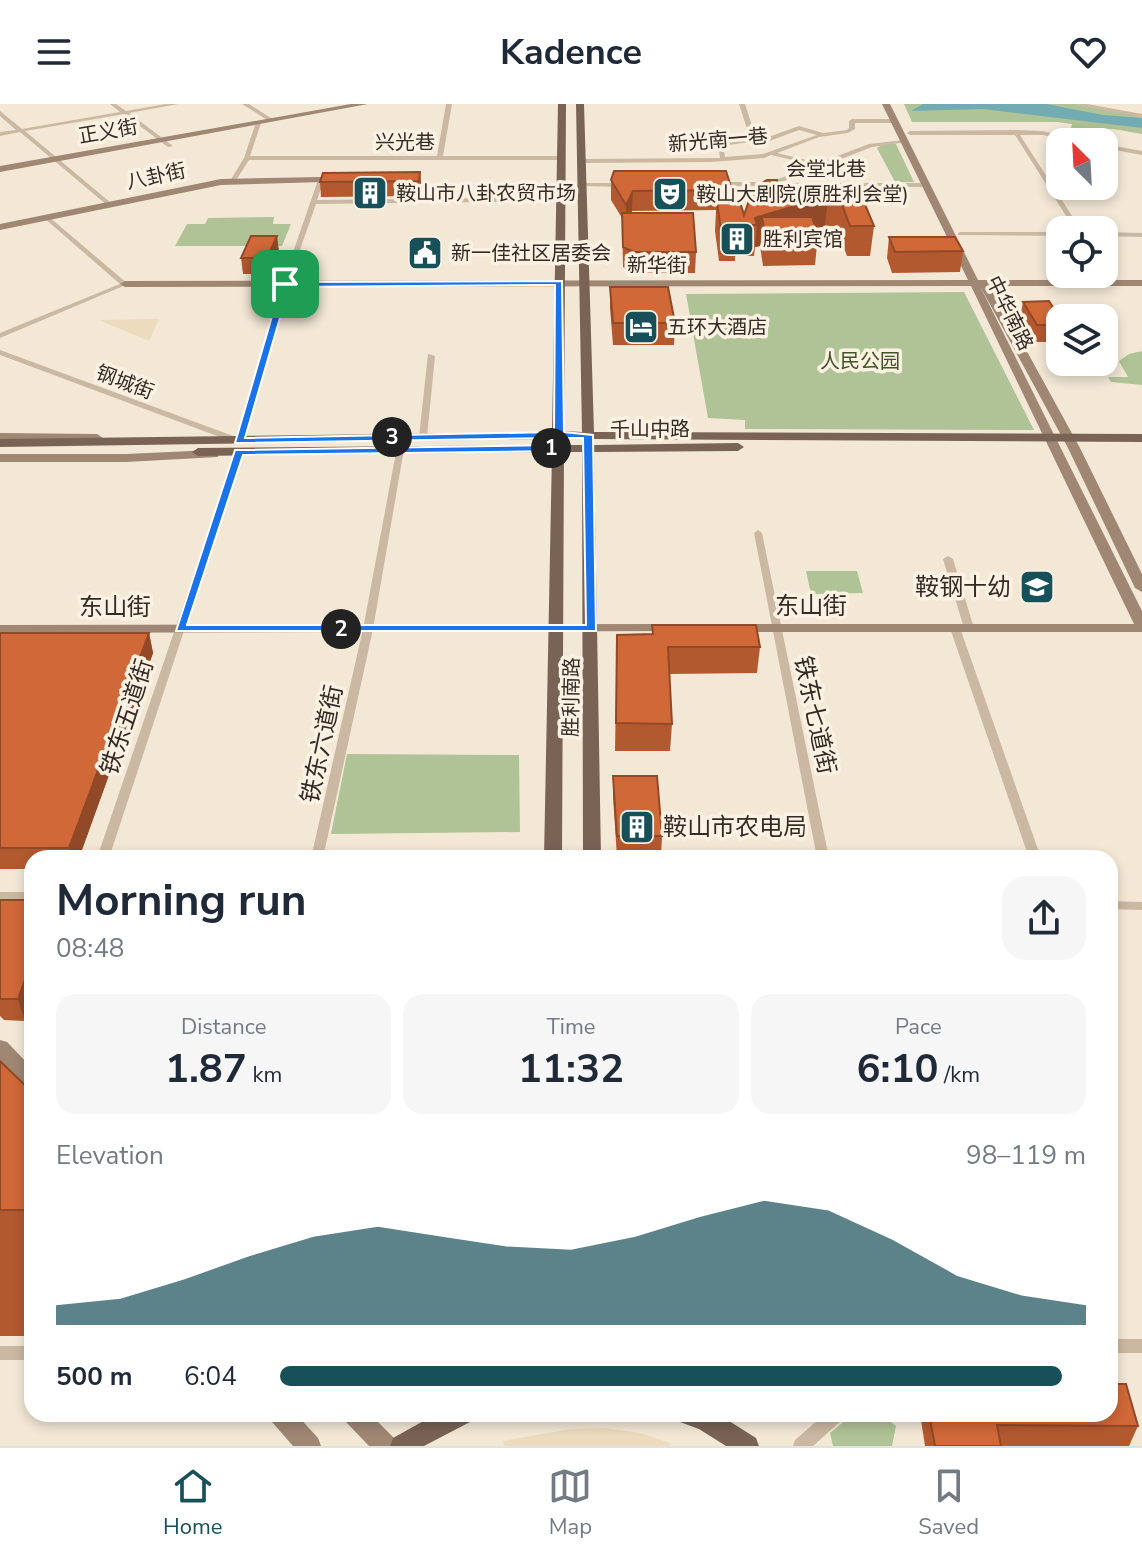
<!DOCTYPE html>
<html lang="en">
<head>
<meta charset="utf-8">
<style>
  body { margin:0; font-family:"Nunito Sans","Noto Sans SC",sans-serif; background:#f6f6f7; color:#1f2937; height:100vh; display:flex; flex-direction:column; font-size:30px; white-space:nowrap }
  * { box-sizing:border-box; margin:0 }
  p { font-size:26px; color:#747a83 }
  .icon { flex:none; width:44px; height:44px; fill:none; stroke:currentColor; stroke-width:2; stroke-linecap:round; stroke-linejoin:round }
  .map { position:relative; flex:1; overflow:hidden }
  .side { position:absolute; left:24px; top:746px; width:1094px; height:572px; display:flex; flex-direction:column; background:#fff; border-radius:24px; box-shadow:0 4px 12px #0003 }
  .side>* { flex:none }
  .needle { width:52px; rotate:336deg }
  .tools { position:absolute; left:1046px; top:24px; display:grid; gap:16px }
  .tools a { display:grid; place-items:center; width:72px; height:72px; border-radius:16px; background:#fff; box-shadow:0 4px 12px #0003; font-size:40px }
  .pin { position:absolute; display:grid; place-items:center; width:68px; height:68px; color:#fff; margin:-34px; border-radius:16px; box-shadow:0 4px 12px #0006 }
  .km { position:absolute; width:40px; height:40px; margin:-20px; border-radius:50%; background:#222; color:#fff; font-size:22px; line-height:40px; text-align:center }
  .round { display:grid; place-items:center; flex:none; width:84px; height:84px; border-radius:24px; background:#f6f6f7 }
  .head { display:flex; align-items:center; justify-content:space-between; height:136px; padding:0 32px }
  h1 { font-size:44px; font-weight:700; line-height:60px }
  .stats { display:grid; grid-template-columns:repeat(3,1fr); gap:12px; height:136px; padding:8px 32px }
  .stats div { display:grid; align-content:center; border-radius:20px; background:#f6f6f7; text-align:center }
  .stats b { font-size:40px; font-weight:700 }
  .stats small { font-size:22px; font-weight:400 }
  .stats p { font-size:22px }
  .chart { height:224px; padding:16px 32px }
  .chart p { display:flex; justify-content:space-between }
  .chart svg { width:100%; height:144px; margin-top:8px; fill:#18505a; opacity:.7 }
  ul { padding:0 32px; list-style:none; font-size:26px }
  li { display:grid; grid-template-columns:128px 96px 1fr; align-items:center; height:60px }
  li i { height:20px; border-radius:10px; background:#18505a }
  header { display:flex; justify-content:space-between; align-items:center; height:104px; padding:0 32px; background:#fff; font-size:36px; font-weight:700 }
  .menu { display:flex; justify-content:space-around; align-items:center; height:112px; border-top:2px solid #e0e1e3; background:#fff; font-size:22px; color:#747a83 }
  .menu a { display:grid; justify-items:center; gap:4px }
  .menu .on { color:#18505a }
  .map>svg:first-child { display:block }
</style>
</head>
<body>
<header><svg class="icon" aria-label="menu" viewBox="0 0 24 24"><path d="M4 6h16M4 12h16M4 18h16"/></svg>Kadence<svg class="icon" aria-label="heart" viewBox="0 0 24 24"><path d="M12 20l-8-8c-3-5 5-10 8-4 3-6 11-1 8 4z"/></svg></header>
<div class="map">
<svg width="1142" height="1342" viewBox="0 0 1142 1342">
  <rect width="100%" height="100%" fill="#f3e8d6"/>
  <g fill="#b0c396">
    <polygon points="904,0 1076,0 1142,13 1142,30 1113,25 1071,24 1072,20 1057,18 912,18"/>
    <polygon points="883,40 896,40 914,78 895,78 877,44"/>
    <polygon points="274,113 273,120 291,120 282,142 175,142 187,120 205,120 208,114"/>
    <polygon points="964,188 1034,326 745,325 745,316 708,314 686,190"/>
    <polygon points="1142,247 1142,281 1111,278 1108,273 1128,273 1119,257 1129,250"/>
    <polygon points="806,467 857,467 863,489 811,490"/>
    <polygon points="347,650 519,651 520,728 331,730"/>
    <polygon points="853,1310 880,1310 896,1322 892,1342 833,1342 830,1329"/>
  </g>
  <g fill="#ecdbbc">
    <polygon points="159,215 149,237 99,216"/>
    <polygon points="604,1324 640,1329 670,1339 669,1342 504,1342 503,1337 571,1325"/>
  </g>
  <polygon fill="#73abb2" points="923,0 1046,0 1103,11 1142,14 1142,24 983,5 911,7"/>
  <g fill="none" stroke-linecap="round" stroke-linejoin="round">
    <g fill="#cbb8a2" fill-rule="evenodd">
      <polygon points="110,0 116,0 126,7 166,0 178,0 129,9 173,42 168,43 124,10 25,27 111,99 111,101 107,101 20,28 0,32 0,28 16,26 0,12 0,7 22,25 120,8"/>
      <polygon points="242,0 249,0 274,16 269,17"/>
      <polygon points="446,0 452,0 443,52 563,52 566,54 563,56 249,56 235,78 230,77 244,54 256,18 261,19 250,52 437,52"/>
      <path d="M739 0H745L755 31 753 35H763L799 22 823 29 847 26 849 24V17L852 15H894L897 17 894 19H855V25L848 29 819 33 777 49 819 59 869 40 904 36 907 38 872 43 779 79H926L929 81 926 83 718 82 715 80 718 78H772L773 77 814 61 771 51 764 54 711 58 582 59 579 57 582 55 720 54 718 40 747 35 749 31ZM799 26 817 31 763 50 725 53 723 42 749 38 764 39Z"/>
      <polygon points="1076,0 1087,0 1142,10 1142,14"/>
      <polygon points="1016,26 1043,27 1088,38 1077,38 1043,31 1020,31 1081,126 1075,126 1015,31 910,31 907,29 910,27"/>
      <polygon points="1104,40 1142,47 1142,51 1104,44"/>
      <polygon points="321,74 324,76 317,96 563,93 566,95 563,97 316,100 288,180 242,339 236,339 0,251 0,246 236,333 282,180 318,76"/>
      <polygon points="583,79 625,79 628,81 625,83 581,82 580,81"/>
      <polygon points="44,112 48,112 128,180 0,234 0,229 120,180 44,114"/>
      <polygon points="960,128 1060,128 1060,132 958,131 958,129"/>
      <polygon points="1104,128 1142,129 1142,133 1104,132"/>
      <polygon points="428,250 435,252 427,333 423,335 419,333"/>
      <polygon points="397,343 400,343 404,345 373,525 323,754 311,754 363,525"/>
      <polygon points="236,346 242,346 243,348 109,754 97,754"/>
      <polygon points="758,426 762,429 829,754 817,754 754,429"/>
      <polygon points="948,452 953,455 974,524 972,526 966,526 964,524 943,455"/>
      <polygon points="955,521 960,524 1041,754 1029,754 950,524"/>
      <rect x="0" y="788" width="32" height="8"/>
      <polygon points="1110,797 1142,798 1142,806 1110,805"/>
      <rect x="1110" y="1235" width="32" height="14"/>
      <rect x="0" y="1242" width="32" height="14"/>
      <polygon points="825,1310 845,1310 843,1315 813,1342 793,1342 795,1336"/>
    </g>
    <g fill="#9f8773" fill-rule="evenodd">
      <polygon points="351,0 368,0 0,68 0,62"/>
      <polygon points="882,0 890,0 978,176 1142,176 1142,182 991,182 1080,344 1142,470 1142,488 1135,484 1068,344 980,182 1142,507 1142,528 736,528 729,524 736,520 1134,520 971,182 125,183 120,180 125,177 968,176"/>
      <polygon points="321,73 325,76 324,78 221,81 0,126 0,120 221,75"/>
      <polygon points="0,329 97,330 103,334 97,338 0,337"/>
      <polygon points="214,346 218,347 218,353 126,358 0,358 0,350 126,350"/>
      <polygon points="672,520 677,521 679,524 677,527 0,529 0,521"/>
      <polygon points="0,936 7,938 32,964 32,985 25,982 0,956"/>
      <polygon points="268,1310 296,1310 318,1334 321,1342 293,1342 272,1318"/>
      <polygon points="342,1310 370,1310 394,1334 397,1342 369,1342 346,1318"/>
    </g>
    <g fill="#796355" fill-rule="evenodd">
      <path d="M558 0H566L564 327 582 328 576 0H584L594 328 1142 330V338L594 335V341L738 339 744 343 738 347 594 348 601 754H583L582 348H564L562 754H544L552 348 198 352 192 348 198 344 552 341V335L0 343V335L552 328ZM564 335H582V341H564Z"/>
      <polygon points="436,1310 474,1310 470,1318 424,1342 390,1342 393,1334"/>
      <polygon points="676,1310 718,1310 756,1334 759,1342 726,1342 699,1325 680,1318"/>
    </g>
  </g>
  <g fill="#b35930">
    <polygon points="420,68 421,82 420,92 321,93 320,78"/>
    <polygon points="611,76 732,86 732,98 744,111 779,83 853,93 853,98 874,122 870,152 847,152 838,128 839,122 825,122 816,124 818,131 815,161 763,162 760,142 755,143 754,152 735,152 735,157 719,157 715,127 716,106 632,107 631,109 696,148 695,169 634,169 623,163 622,114 611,96"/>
    <polygon points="889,133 963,147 960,168 892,169 887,154"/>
    <polygon points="279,147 269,170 243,170 241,154"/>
    <polygon points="610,183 675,219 674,241 613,241 610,204"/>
    <polygon points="1023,198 1060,214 1060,238 1034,238 1020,214"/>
    <polygon points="652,521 760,543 757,569 669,570 672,620 670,647 615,647 617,531 652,530"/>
    <polygon points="0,529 149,529 153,549 79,754 32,754 32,765 0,765"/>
    <polygon points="613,672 662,732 661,753 617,753 613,693"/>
    <polygon points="0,796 25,917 4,916 0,912"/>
    <polygon points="0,957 32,988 32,1232 0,1232"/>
    <polygon points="920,1310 1110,1310 1138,1322 1129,1342 925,1342"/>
  </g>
  <g fill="#924927">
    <polygon points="420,68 421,82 420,92 419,77"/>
    <polygon points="633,87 632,107 626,121 626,101"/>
    <polygon points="828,92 825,122 795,131 762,113 760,142 755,143 757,121 755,114"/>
    <polygon points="277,132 279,147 269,170 267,154"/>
    <polygon points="149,529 153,549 79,754 71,754 69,744"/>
    <polygon points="32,856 32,897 25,917 18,895"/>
  </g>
  <g fill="#d06838" stroke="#924927" stroke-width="2">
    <polygon points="614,67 726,67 732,86 633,87 626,101 611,76"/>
    <polygon points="420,68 419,77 320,78 323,69"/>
    <polygon points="767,76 777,76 779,83 829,82 853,93 828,92 755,114 757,121 736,121 737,126 721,126 717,98 740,98 744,111 753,85"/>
    <polygon points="841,98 864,98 874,122 850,122"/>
    <polygon points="622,109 693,109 696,148 634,148 623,143"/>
    <polygon points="762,113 812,113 818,131 765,131"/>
    <polygon points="251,132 277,132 267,154 241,154"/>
    <polygon points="889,133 955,133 963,147 895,148"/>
    <polygon points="610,183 668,183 675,219 613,219"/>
    <polygon points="1049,197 1060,214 1060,221 1037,221 1023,198"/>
    <polygon points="652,521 756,521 760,543 668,543 672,620 616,619 617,531 653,530"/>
    <polygon points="0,529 149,529 69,744 0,744"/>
    <polygon points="613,672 657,672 662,732 617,732"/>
    <polygon points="0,796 32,796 32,856 18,895 0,895"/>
    <polygon points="0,957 32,988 32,1106 0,1106"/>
    <polygon points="1110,1280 1126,1280 1138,1322 997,1321 1001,1342 935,1342 929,1310 1110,1310"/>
  </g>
  <path fill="#1a73e8" stroke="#fff" stroke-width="2" fill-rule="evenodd" d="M562 177 564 328 593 331 596 527H176L235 346 555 341 554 334 235 339 282 178ZM555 181 554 328 245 334 289 183ZM564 334H583L586 521H187L243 351 560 347 564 344Z"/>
  <defs>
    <g id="building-square" transform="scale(1.8)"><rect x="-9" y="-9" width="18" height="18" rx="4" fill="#18505a" stroke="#faf1e3"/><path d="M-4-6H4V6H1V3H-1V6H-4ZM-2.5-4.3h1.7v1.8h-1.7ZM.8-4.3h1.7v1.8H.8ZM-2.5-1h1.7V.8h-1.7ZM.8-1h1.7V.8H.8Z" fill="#fff"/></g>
    <g id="theatre-square" transform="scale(1.8)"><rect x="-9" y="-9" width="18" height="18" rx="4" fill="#18505a" stroke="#faf1e3"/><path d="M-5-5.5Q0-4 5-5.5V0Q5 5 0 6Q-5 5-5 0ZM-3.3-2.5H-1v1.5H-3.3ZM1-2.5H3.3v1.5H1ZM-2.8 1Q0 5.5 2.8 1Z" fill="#fff"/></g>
    <g id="civic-square" transform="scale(1.8)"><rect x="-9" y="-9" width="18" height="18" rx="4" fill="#18505a" stroke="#faf1e3"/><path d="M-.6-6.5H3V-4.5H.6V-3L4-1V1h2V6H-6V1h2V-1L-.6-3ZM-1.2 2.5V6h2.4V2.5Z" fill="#fff"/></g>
    <g id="hotel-square" transform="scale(1.8)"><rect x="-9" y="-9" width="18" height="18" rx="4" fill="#18505a" stroke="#faf1e3"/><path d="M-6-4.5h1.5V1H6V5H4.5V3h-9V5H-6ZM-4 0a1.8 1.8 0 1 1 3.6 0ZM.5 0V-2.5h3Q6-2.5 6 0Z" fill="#fff"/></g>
    <g id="school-square" transform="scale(1.8)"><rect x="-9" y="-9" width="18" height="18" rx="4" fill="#18505a" stroke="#faf1e3"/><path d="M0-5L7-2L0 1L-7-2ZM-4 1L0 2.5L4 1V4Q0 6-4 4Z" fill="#fff"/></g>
  </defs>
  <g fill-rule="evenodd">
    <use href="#building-square" x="370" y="89"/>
    <use href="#theatre-square" x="670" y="90"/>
    <use href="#building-square" x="737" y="135"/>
    <use href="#civic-square" x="425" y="149"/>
    <use href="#hotel-square" x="641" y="223"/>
    <use href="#school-square" x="1037" y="483"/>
    <use href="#building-square" x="637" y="723"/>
  </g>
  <g text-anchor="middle" stroke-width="7" stroke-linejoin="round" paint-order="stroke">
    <g font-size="20" fill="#352b25" stroke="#faf1e3">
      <text transform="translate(108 27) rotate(-10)" y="7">正义街</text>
      <text transform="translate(718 36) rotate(-5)" y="7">新光南一巷</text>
      <text x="405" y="45">兴光巷</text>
      <text x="826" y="72">会堂北巷</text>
      <text transform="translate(156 72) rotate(-12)" y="7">八卦街</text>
      <text x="657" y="168">新华街</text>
      <text transform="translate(1010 209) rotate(64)" y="7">中华南路</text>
      <text transform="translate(125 278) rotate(21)" y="7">钢城街</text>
      <text x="650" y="332">千山中路</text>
      <text transform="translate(571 593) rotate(-89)" y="7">胜利南路</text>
    </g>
    <g font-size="20" fill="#352b25" stroke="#faf1e3" text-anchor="start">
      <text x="396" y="96">鞍山市八卦农贸市场</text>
      <text x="696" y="97">鞍山大剧院(原胜利会堂)</text>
      <text x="763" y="142">胜利宾馆</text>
      <text x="451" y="156">新一佳社区居委会</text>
      <text x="667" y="230">五环大酒店</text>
    </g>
    <g font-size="20" fill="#415527" stroke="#faf1e3">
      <text x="860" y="264">人民公园</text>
    </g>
    <g font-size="24" fill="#352b25" stroke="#faf1e3" text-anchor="end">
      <text x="1011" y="491">鞍钢十幼</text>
      <text x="663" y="731" text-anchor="start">鞍山市农电局</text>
    </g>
    <g font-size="24" fill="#352b25" stroke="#faf1e3">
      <text x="811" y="510">东山街</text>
      <text x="115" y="511">东山街</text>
      <text transform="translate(815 611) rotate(78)" y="8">铁东七道街</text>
      <text transform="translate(127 613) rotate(-72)" y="8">铁东五道街</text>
      <text transform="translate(322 640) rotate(-78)" y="8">铁东六道街</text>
    </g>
  </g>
</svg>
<div class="tools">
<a><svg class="needle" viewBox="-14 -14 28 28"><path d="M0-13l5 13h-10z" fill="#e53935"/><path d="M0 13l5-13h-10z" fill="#747a83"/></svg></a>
<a><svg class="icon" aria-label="locate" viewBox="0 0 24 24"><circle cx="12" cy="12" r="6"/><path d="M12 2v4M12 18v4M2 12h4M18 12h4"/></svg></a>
<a><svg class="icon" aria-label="layers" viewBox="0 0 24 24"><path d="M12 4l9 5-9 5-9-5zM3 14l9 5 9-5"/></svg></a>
</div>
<div class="pin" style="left:285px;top:180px;background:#1e9e55"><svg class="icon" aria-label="arrive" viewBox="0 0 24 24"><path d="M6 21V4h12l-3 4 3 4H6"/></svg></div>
<b class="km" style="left:551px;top:344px">1</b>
<b class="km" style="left:341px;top:525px">2</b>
<b class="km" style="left:392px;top:333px">3</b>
<section class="side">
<div class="head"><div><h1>Morning run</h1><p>08:48</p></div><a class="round"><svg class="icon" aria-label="share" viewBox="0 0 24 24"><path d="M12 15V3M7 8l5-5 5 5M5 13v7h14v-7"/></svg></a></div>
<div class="stats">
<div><p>Distance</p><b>1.87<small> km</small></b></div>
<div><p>Time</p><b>11:32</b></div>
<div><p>Pace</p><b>6:10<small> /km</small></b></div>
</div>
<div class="chart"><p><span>Elevation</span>98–119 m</p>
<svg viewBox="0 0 160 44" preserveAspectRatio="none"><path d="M0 44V38L10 36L20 30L30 23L40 17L50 14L60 17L70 20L80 21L90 17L100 11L110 6L120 9L130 18L140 29L150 35L160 38V44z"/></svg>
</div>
<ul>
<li><b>500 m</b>6:04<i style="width:97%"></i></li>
</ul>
</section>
</div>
<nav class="menu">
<a class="on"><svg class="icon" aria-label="home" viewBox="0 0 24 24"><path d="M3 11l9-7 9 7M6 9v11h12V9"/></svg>Home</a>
<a><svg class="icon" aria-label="map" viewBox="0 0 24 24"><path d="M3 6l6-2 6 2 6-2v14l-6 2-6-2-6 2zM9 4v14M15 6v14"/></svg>Map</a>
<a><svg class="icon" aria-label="saved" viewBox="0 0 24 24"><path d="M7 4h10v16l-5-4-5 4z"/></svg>Saved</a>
</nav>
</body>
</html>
